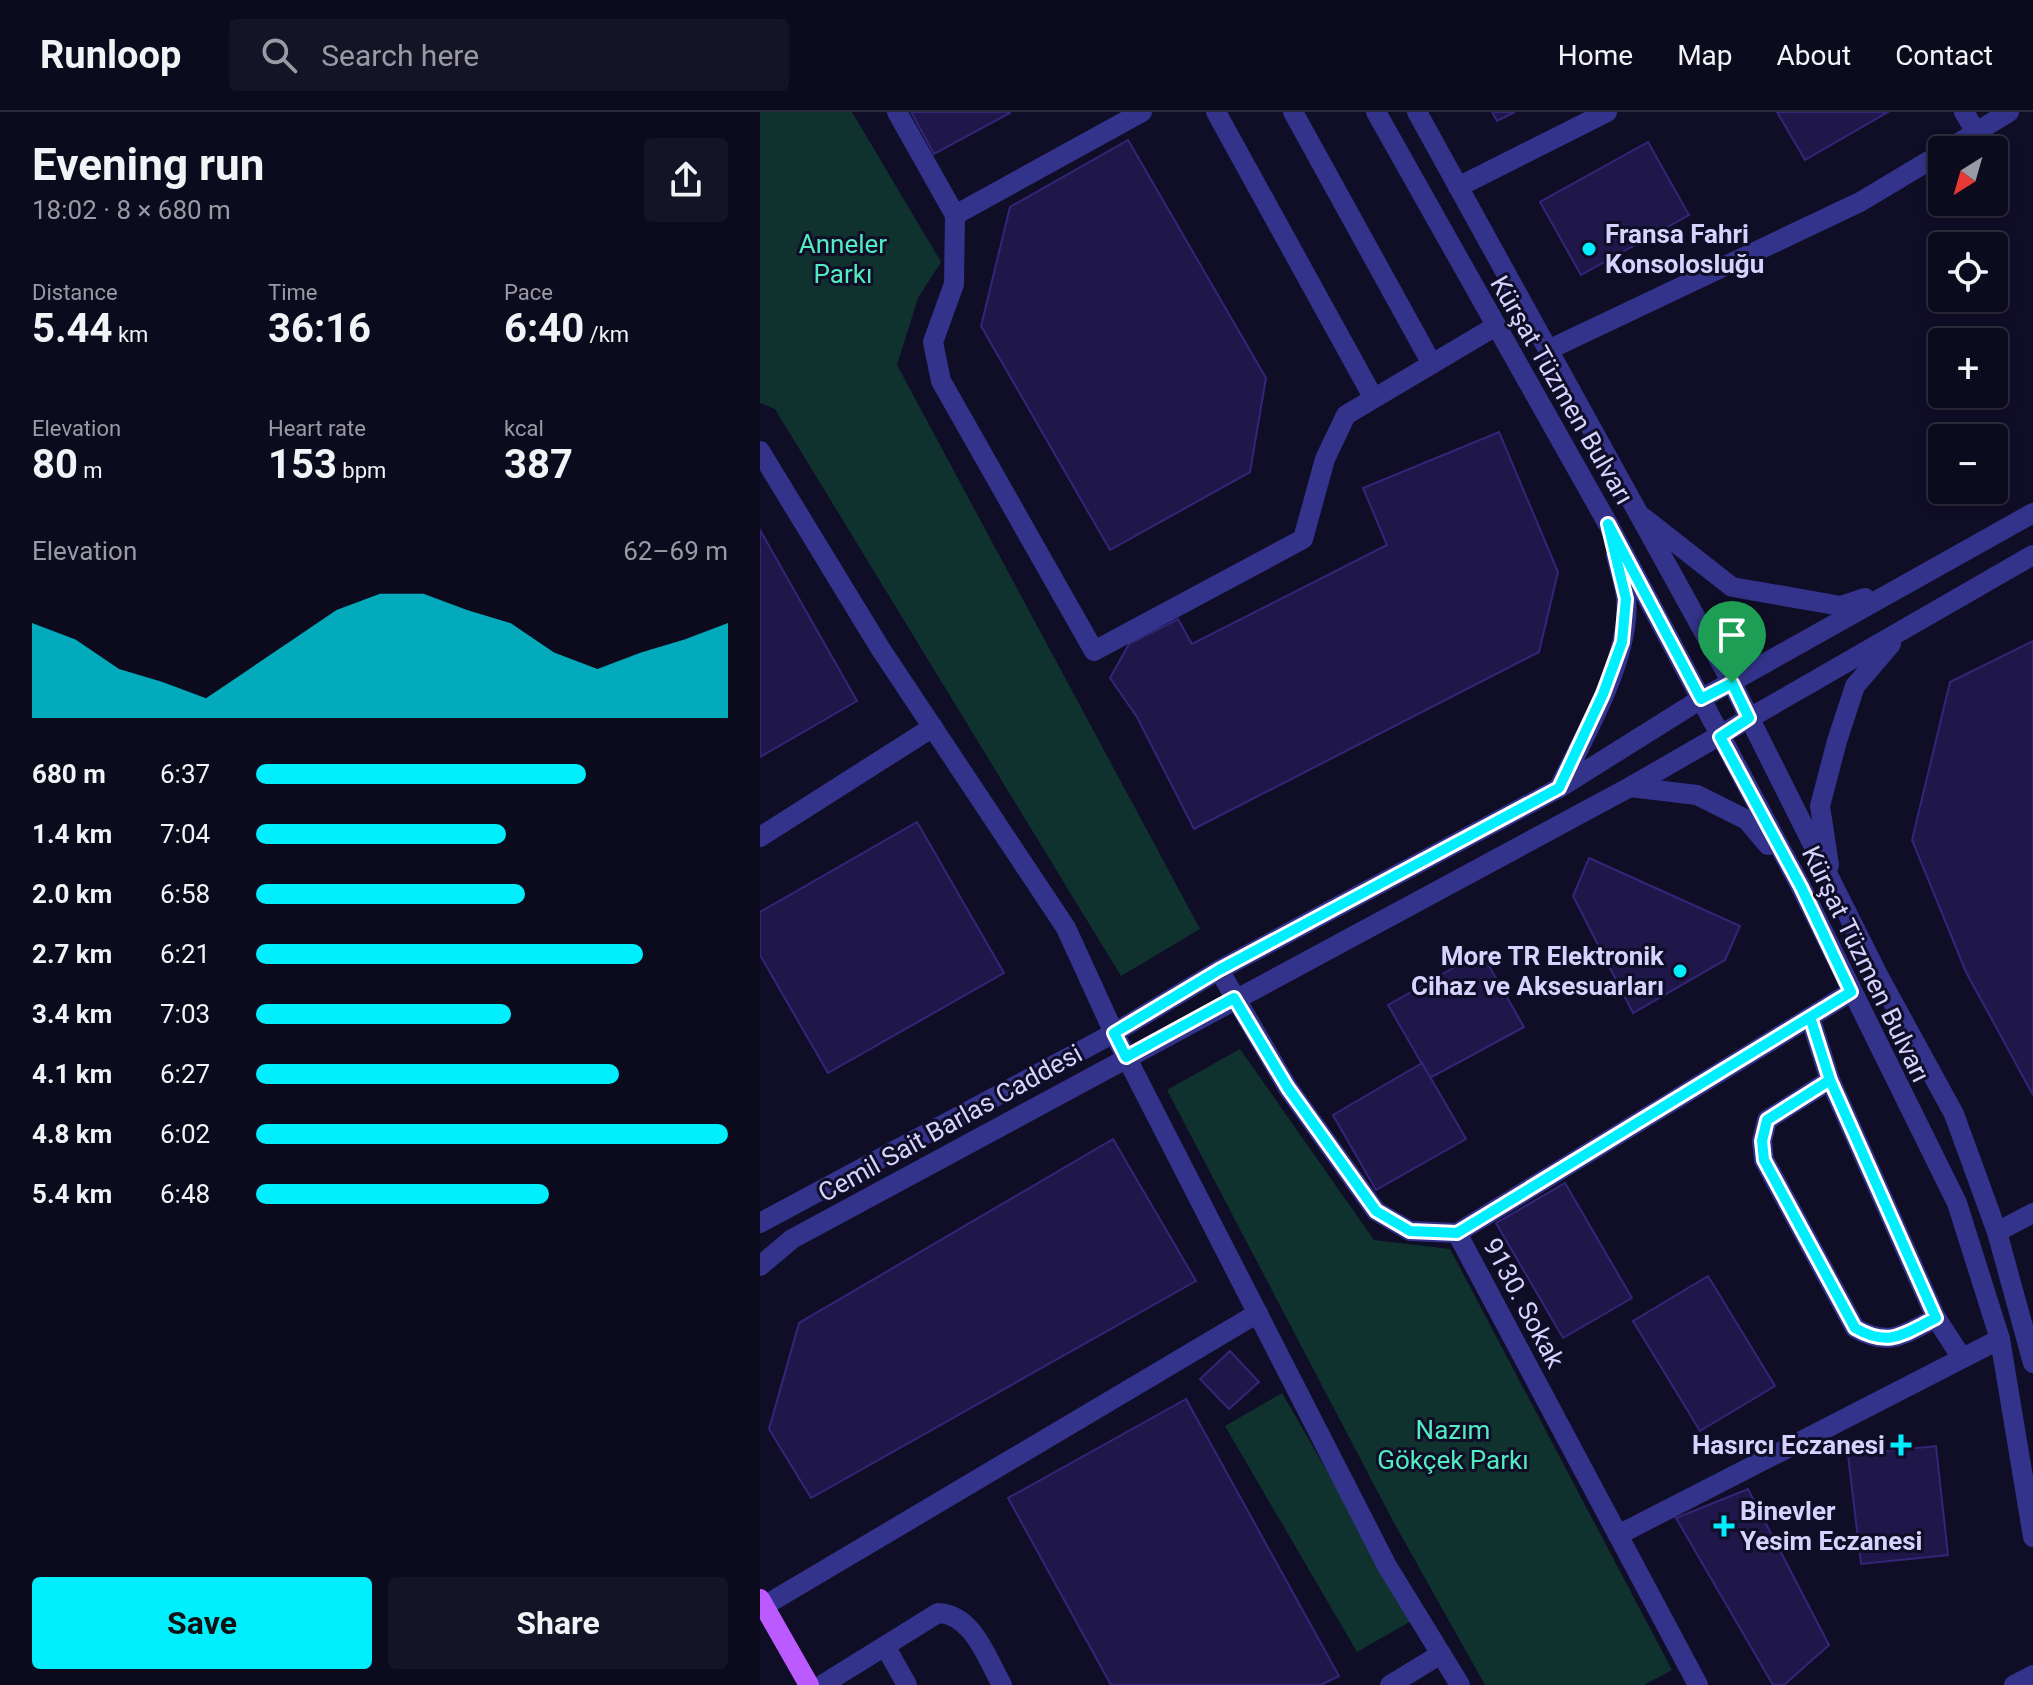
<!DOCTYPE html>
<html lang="en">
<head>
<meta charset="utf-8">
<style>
  body { margin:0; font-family:Roboto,sans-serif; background:#151326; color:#f1f3f6; height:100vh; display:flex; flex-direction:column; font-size:30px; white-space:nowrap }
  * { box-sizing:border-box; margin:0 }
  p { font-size:26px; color:#9a9aa4 }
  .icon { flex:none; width:44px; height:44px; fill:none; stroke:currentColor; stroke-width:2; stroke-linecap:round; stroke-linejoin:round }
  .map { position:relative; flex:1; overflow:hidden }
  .drawer { display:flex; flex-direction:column; background:#0c0a1d; width:760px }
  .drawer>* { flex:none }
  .needle { width:52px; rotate:217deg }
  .fabs { position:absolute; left:1168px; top:24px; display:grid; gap:16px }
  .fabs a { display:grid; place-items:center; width:80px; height:80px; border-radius:8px; background:#0c0a1d; box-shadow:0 4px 12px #0003,0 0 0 2px #2c2b3b; font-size:40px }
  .pin { position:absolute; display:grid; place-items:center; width:68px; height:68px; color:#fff; margin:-82px -34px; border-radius:50% 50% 50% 0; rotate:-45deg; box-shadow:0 0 8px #0007 }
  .pin .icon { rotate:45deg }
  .round { display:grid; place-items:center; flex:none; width:84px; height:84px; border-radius:8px; background:#151326 }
  .head { display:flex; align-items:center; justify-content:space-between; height:136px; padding:0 32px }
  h1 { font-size:44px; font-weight:700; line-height:60px }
  .metrics { display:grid; grid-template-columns:repeat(3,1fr); gap:12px; height:136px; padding:8px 32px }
  .metrics div { display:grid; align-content:center }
  .metrics b { font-size:40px; font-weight:700 }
  .metrics small { font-size:22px; font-weight:400 }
  .metrics p { font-size:22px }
  .chart { height:224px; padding:16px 32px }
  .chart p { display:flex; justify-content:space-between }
  .chart svg { width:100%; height:144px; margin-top:8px; fill:#00eefe; opacity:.7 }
  .button { display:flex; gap:16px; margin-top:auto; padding:16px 32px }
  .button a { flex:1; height:92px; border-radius:8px; background:#00eefe; color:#111; font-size:32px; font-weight:700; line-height:92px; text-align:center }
  .button a+a { background:#151326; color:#f1f3f6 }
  ul { padding:0 32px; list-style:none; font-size:26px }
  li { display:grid; grid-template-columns:128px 96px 1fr; align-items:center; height:60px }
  li i { height:20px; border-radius:10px; background:#00eefe }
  header { display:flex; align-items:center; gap:48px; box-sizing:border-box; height:112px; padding:0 40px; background:#0c0a1d; border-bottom:2px solid #2c2b3b }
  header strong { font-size:38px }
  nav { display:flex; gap:44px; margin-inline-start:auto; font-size:28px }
  .search { width:560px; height:72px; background:#151326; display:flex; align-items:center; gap:20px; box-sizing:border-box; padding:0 28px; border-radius:8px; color:#9a9aa4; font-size:30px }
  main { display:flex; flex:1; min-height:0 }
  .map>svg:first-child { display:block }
</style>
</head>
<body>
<header>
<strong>Runloop</strong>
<div class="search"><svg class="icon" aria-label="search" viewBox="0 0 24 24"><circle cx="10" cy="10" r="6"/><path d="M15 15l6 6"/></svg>Search here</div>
<nav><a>Home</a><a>Map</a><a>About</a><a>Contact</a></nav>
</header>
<main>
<section class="drawer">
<div class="head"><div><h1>Evening run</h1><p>18:02 · 8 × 680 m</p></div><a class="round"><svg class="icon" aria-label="share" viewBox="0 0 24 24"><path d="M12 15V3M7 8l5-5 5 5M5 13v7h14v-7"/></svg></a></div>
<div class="metrics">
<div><p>Distance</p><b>5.44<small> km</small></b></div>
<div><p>Time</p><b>36:16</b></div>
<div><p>Pace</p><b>6:40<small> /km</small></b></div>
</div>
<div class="metrics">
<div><p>Elevation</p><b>80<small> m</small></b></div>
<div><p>Heart rate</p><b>153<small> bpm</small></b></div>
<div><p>kcal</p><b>387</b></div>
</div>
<div class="chart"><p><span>Elevation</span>62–69 m</p>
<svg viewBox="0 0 160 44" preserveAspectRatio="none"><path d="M0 44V15L10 20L20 29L30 33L40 38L50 29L60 20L70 11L80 6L90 6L100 11L110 15L120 24L130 29L140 24L150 20L160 15V44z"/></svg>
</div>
<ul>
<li><b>680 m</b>6:37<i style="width:70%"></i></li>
<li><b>1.4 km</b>7:04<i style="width:53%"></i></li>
<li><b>2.0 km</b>6:58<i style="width:57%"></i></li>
<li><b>2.7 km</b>6:21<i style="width:82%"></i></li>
<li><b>3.4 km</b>7:03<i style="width:54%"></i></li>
<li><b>4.1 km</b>6:27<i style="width:77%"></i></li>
<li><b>4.8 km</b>6:02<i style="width:100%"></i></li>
<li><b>5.4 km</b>6:48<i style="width:62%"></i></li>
</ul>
<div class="button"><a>Save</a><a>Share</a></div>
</section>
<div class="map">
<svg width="1273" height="1573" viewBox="0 0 1273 1573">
  <rect width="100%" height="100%" fill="#100d27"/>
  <g fill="#0f322f">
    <polygon points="0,0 92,0 181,150 158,186 137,253 440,817 361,864 15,297 0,291"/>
    <polygon points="480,937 614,1128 690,1137 912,1558 884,1573 725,1573 633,1409 407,978"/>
    <polygon points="522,1281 653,1508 597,1540 465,1314"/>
  </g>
  <g fill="#1f174a" stroke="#332678" stroke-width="2">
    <polygon points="151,0 250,0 250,1 174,42"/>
    <polygon points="732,0 755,0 737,9"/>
    <polygon points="1017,0 1128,0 1045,48"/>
    <polygon points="368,28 506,266 490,360 350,438 221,214 250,95"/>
    <polygon points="888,30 929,103 821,163 780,90"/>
    <polygon points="739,320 798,460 779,540 434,717 377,605 350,566 369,532 418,507 432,532 627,433 603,376"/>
    <polygon points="0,418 97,589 0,645"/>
    <polygon points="1273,529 1273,983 1206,860 1152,728 1190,570"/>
    <polygon points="157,710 244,861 68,961 0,843 0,800"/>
    <polygon points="829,746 980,814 965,848 873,901 813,784"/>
    <polygon points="721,840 764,915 670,966 628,893"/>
    <polygon points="662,951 706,1027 616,1078 573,1003"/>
    <polygon points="353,1027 436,1169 51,1386 9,1317 39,1211"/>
    <polygon points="805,1071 872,1186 803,1226 736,1111"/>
    <polygon points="948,1164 1015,1274 940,1319 873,1209"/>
    <polygon points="470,1239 499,1270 469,1297 440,1267"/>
    <polygon points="426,1287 579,1564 561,1573 351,1573 248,1386"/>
    <polygon points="1176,1334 1188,1443 1101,1452 1088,1343"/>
    <polygon points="988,1377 1069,1533 1024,1573 1013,1573 916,1406"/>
  </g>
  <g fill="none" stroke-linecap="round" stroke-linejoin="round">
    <g stroke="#33338b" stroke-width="20">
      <polyline points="137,0 195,103 382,0"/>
      <polyline points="456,0 613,285"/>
      <polyline points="533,0 672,252"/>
      <polyline points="616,0 848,412 1041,775 1197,1091 1240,1227 1273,1425"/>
      <polyline points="657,0 972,571 1118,863 1194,1002 1237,1120 1273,1251"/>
      <polyline points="1204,0 1216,20"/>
      <polyline points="1187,38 1249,0"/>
      <polyline points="698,75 847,0"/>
      <polyline points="195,103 194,172 173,230 181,269 334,539 543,427 565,347 586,303 736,214"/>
      <polyline points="788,238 1100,90 1182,41"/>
      <polyline points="0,339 120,536 306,816 354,921 627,1454 700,1573"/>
      <polyline points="884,406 972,475 1081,494 1105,486"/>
      <polyline points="870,675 937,683 987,708 1008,733"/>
      <path d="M799 676C824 624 872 544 866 486 865 472 859 457 856 443"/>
      <polyline points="0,725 173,615"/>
      <polyline points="1069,753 1060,694 1077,629 1095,574 1131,532"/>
      <polyline points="459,858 528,976 616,1099 650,1119 697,1121 938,1573"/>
      <polyline points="1050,905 1070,968 1176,1206 1202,1246"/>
      <path d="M1070 968 1007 1008 1002 1029 1004 1048 1095 1216C1130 1236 1143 1222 1176 1206"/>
      <polyline points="0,1111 354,921 459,858 799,676 941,587 1273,401"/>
      <polyline points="1237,1120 1273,1101"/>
      <polyline points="697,1121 1091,880"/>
      <polyline points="0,1154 32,1127 870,675 1273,443"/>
      <polyline points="858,1423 1240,1227"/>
      <polyline points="4,1494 498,1201"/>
      <polyline points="125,1534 147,1573"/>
      <path d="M62 1573 178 1501C213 1502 227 1547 242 1573"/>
      <polyline points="630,1573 681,1542"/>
      <polyline points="1254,1573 1273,1563"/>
    </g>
    <polyline stroke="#bb5aff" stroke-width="20" points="0,1487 49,1573"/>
  </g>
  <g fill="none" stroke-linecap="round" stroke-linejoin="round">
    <g stroke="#fff" stroke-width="16">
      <path id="route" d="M972 571 941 587 848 412 866 487 862 530 843 582 799 676 459 858 354 921 366 945 474 886 528 976 616 1099 650 1119 697 1121 1050 905 1070 968 1176 1206C1143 1222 1130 1236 1095 1216L1004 1048 1002 1029 1007 1008 1070 968 1050 905 1091 880 1041 775 960 625 989 606 972 571"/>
    </g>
    <use href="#route" stroke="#00eefe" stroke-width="10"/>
  </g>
  <g fill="#00eefe" stroke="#100d27" stroke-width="3">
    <circle cx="829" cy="137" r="8"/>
    <circle cx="920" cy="859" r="8"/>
    <path d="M1137 1321h8v8h8v8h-8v8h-8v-8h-8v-8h8z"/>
    <path d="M960 1402h8v8h8v8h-8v8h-8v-8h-8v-8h8z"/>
  </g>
  <g text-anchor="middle" stroke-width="6" stroke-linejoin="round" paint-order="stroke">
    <g font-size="26" font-weight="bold" fill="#d6d3ff" stroke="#100d27" text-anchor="start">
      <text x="845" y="131">Fransa Fahri<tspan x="845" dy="30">Konsolosluğu</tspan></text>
      <text x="904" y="853" text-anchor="end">More TR Elektronik<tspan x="904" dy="30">Cihaz ve Aksesuarları</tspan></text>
      <text x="1125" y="1342" text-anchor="end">Hasırcı Eczanesi</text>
      <text x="980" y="1408">Binevler<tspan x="980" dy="30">Yesim Eczanesi</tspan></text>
    </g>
    <g font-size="26" fill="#52ecc0" stroke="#100d27">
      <text x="83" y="141">Anneler<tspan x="83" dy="30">Parkı</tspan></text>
      <text x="693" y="1327">Nazım<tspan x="693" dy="30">Gökçek Parkı</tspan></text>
    </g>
    <g font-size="26" fill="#d6d3ff" stroke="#100d27">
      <text transform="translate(802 278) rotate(60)" y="9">Kürşat Tüzmen Bulvarı</text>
      <text transform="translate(1106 852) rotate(64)" y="9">Kürşat Tüzmen Bulvarı</text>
      <text transform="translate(190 1011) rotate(-29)" y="9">Cemil Sait Barlas Caddesi</text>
      <text transform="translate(764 1191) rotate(62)" y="9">9130. Sokak</text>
    </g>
  </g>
</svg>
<div class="fabs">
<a><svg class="needle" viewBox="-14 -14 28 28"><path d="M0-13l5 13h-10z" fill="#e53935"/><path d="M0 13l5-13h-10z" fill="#9a9aa4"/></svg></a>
<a><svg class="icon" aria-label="locate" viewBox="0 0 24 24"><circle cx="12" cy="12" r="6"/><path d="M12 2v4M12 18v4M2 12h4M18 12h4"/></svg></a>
<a>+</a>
<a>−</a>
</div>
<div class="pin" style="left:972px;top:571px;background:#1e9e55"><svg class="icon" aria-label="arrive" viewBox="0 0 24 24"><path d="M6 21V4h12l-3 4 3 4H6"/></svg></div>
</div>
</main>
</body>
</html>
